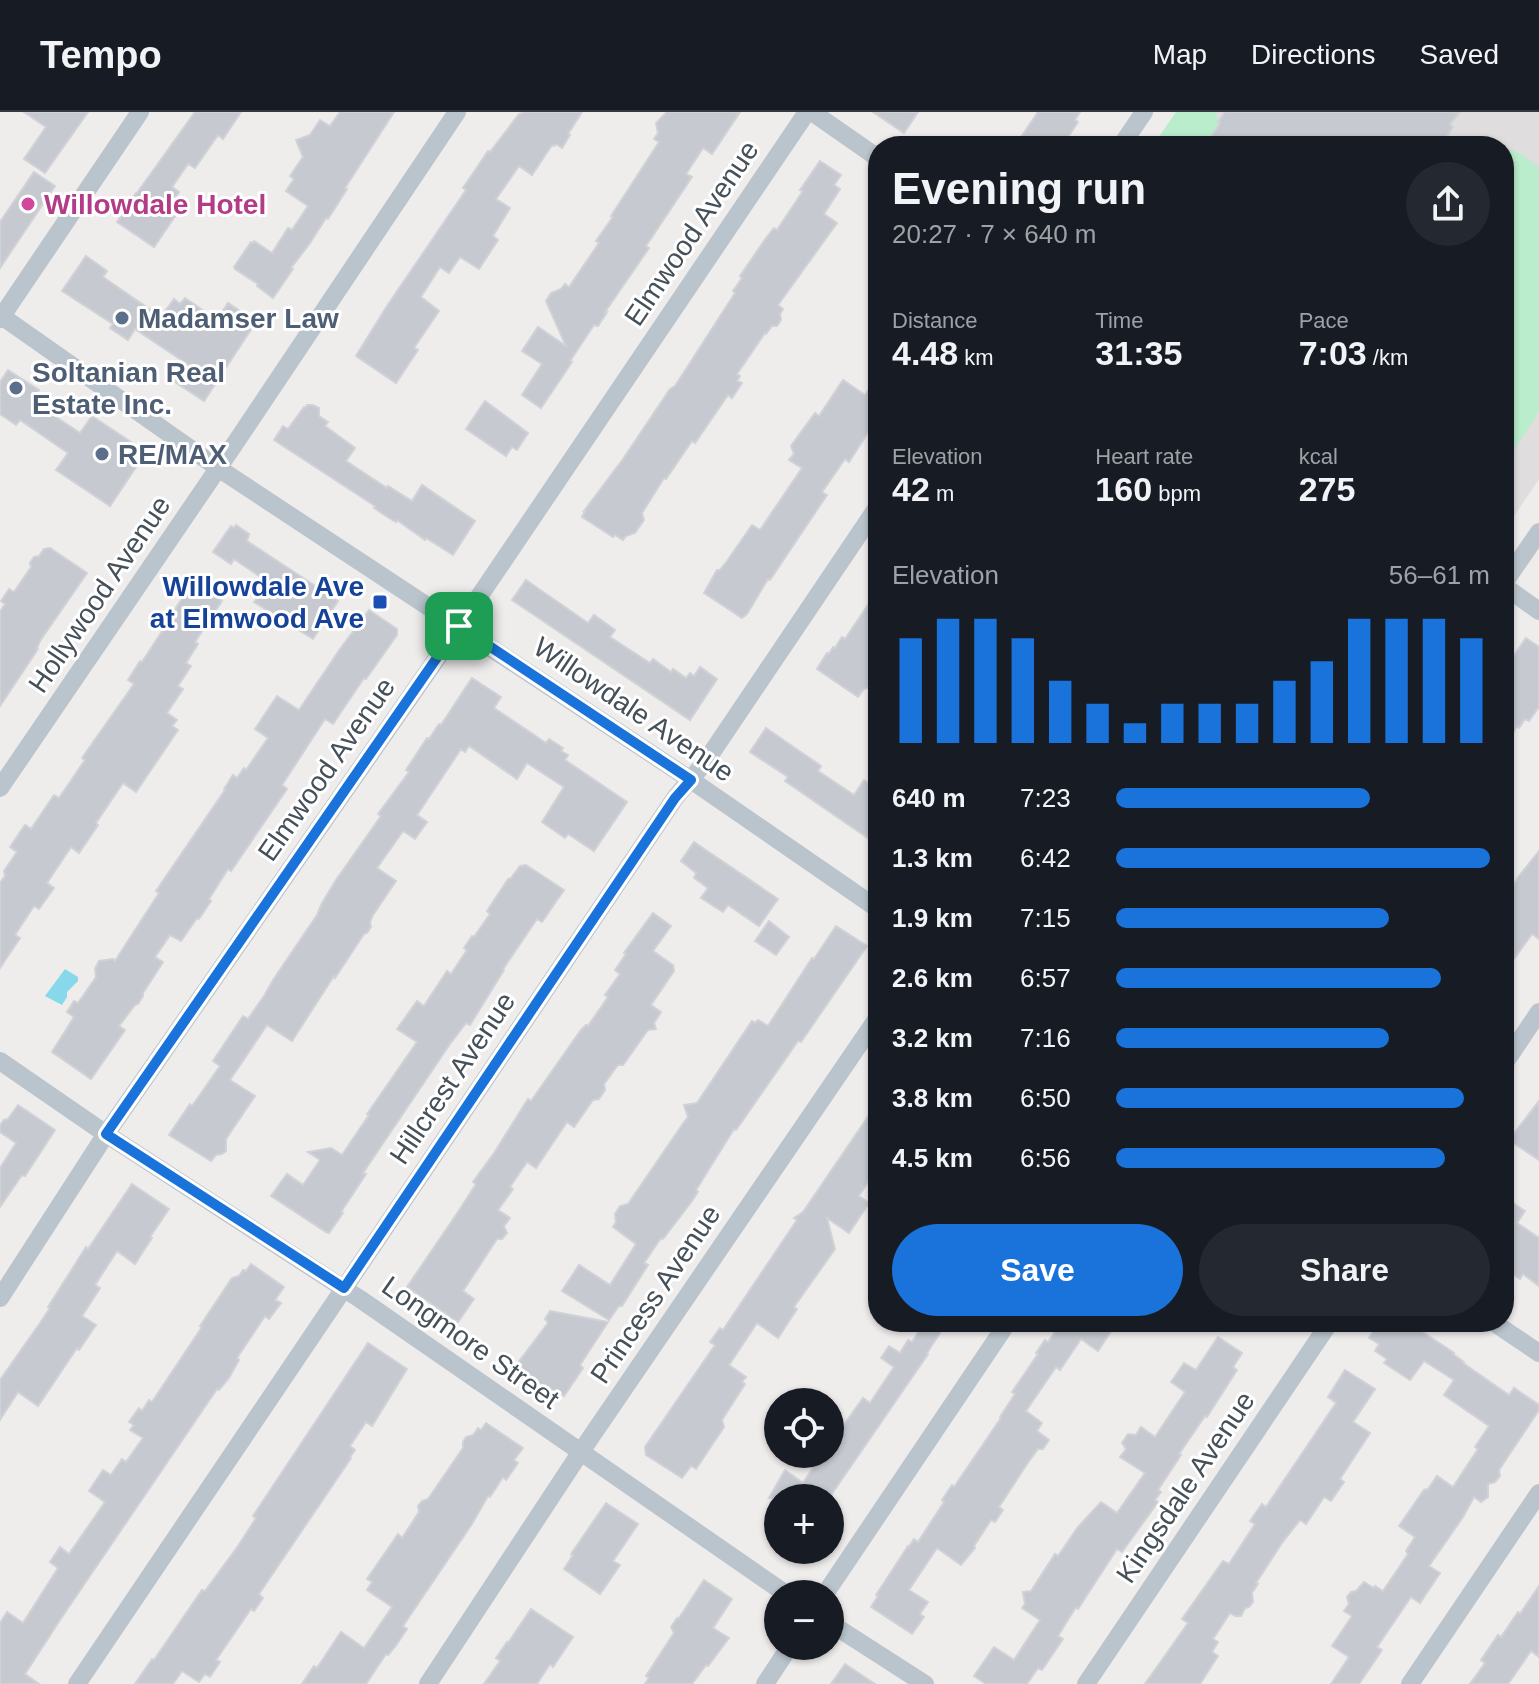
<!DOCTYPE html>
<html lang="en">
<head>
<meta charset="utf-8">
<style>
  body { margin:0; font-family:Helvetica,sans-serif; background:#242831; color:#f1f3f6; height:100vh; display:flex; flex-direction:column; font-size:30px; white-space:nowrap }
  * { box-sizing:border-box; margin:0 }
  p { font-size:26px; color:#9ea1a6 }
  .icon { flex:none; width:44px; height:44px; fill:none; stroke:currentColor; stroke-width:2; stroke-linecap:round; stroke-linejoin:round }
  .map { position:relative; flex:1; overflow:hidden }
  .sheet { position:absolute; left:868px; top:24px; width:646px; height:1196px; display:flex; flex-direction:column; background:#171b24; border-radius:32px; box-shadow:0 2px 6px #0004 }
  .sheet>* { flex:none }
  .fabs { position:absolute; left:764px; top:1276px; display:grid; gap:16px }
  .fabs a { display:grid; place-items:center; width:80px; height:80px; border-radius:50%; background:#171b24; box-shadow:0 2px 6px #0004; font-size:40px }
  .pin { position:absolute; display:grid; place-items:center; width:68px; height:68px; color:#fff; margin:-34px; border-radius:16px; box-shadow:0 4px 12px #0006 }
  .round { display:grid; place-items:center; flex:none; width:84px; height:84px; border-radius:42px; background:#242831 }
  .headline { display:flex; align-items:center; justify-content:space-between; height:136px; padding:0 24px }
  h1 { font-size:44px; font-weight:700; line-height:60px }
  .stats { display:grid; grid-template-columns:repeat(3,1fr); gap:12px; height:136px; padding:8px 24px }
  .stats div { display:grid; align-content:center }
  .stats b { font-size:34px; font-weight:700 }
  .stats small { font-size:22px; font-weight:400 }
  .stats p { font-size:22px }
  .chart { height:224px; padding:16px 24px }
  .chart p { display:flex; justify-content:space-between }
  .chart svg { width:100%; height:144px; margin-top:8px; stroke:#1a73da; stroke-width:6 }
  .action { display:flex; gap:16px; margin-top:auto; padding:16px 24px }
  .action a { flex:1; height:92px; border-radius:48px; background:#1a73da; color:#fff; font-size:32px; font-weight:700; line-height:92px; text-align:center }
  .action a+a { background:#242831; color:#f1f3f6 }
  ul { padding:0 24px; list-style:none; font-size:26px }
  li { display:grid; grid-template-columns:128px 96px 1fr; align-items:center; height:60px }
  li i { height:20px; border-radius:10px; background:#1a73da }
  header { display:flex; align-items:center; gap:48px; box-sizing:border-box; height:112px; padding:0 40px; background:#171b24; border-bottom:2px solid #363941 }
  header strong { font-size:38px }
  nav { display:flex; gap:44px; margin-inline-start:auto; font-size:28px }
  .map>svg:first-child { display:block }
</style>
</head>
<body>
<header>
<strong>Tempo</strong>
<nav><a>Map</a><a>Directions</a><a>Saved</a></nav>
</header>
<div class="map">
<svg width="1539" height="1572" viewBox="0 0 1539 1572">
  <rect width="100%" height="100%" fill="#efecec"/>
  <polygon fill="#e0ddde" points="1176,0 1539,0 1539,367 1504,419 1504,34 1153,34"/>
  <g fill="#b9edcc">
    <polygon points="1176,0 1218,0 1215,4 1220,8 1219,10 1225,14 1205,34 1153,34"/>
    <polygon points="1509,38 1518,40 1539,55 1539,300 1504,353 1504,41"/>
  </g>
  <polygon fill="#87d8ea" points="65,857 78,865 78,869 67,880 67,885 62,893 45,884"/>
  <g fill="#c6c9cf" stroke="#d0d2d8" stroke-width="2">
    <polygon points="24,0 88,0 45,61 24,47 46,15"/>
    <polygon points="195,0 241,0 223,27 218,23 195,56 188,52 172,75 179,80 174,88 182,94 154,135 117,110 136,81 137,81"/>
    <polygon points="340,0 394,0 345,76 347,77 328,107 326,106 310,131 291,156 293,157 273,186 257,174 258,172 235,157 234,155 251,130 253,131 254,129 272,141 288,116 292,118 308,94 286,79 294,67 290,64 303,45 296,28 310,23 320,8 330,14"/>
    <polygon points="527,0 582,0 568,22 570,23 562,36 556,32 554,34 552,33 532,63 519,54 496,87 510,96 493,124 498,128 479,157 460,145 449,161 440,155 421,185 439,199 414,236 418,238 396,271 356,244 387,194 466,78 463,76 488,39 490,40 519,2"/>
    <polygon points="667,0 740,0 712,42 703,36 686,62 692,65 646,134 649,136 605,200 607,200 598,214 594,213 570,249 572,250 541,296 522,283 542,252 522,239 538,215 566,234 546,189 551,181 561,177 565,172 569,175 599,131 596,129 613,105 611,104 659,30 654,27 658,21 656,11"/>
    <polygon points="873,0 918,0 904,21"/>
    <polygon points="1038,0 1080,0 1075,8 1078,10 1062,34 1015,34"/>
    <polygon points="1225,0 1460,0 1450,12 1453,15 1441,34 1205,34 1220,11 1218,10"/>
    <polygon points="820,49 841,63 834,73 840,77 824,102 837,111 778,193 783,197 780,202 781,208 777,214 772,214 766,222 765,221 737,262 740,264 737,269 742,271 732,286 728,283 695,331 692,329 666,367 664,366 642,401 644,408 635,421 626,424 623,428 615,423 613,425 582,405 585,399 584,399 623,347 670,277 675,274 735,181 733,179 742,166 740,164 766,126 774,116 777,118 803,79 800,78"/>
    <polygon points="34,60 55,74 0,156 0,110"/>
    <polygon points="86,144 107,159 103,165 161,205 174,187 180,192 185,186 217,208 228,191 256,210 204,289 175,270 187,252 135,217 128,228 110,216 113,212 62,179"/>
    <polygon points="8,258 39,278 32,289 80,321 92,304 146,340 110,394 56,358 68,341 20,308 16,313 0,302 0,270"/>
    <polygon points="878,265 878,305 849,350 845,347 822,380 827,383 770,468 768,467 747,502 742,506 704,481 717,458 720,458 727,449 752,413 760,418 802,356 789,348 794,342 791,334 815,301 819,304 843,268 865,283"/>
    <polygon points="485,289 528,321 517,338 512,335 506,344 466,317"/>
    <polygon points="307,293 313,293 319,296 319,304 328,310 325,314 355,336 346,349 387,376 388,374 412,389 422,373 475,409 453,443 426,426 425,428 397,408 396,410 389,406 374,396 375,394 274,328 283,314 288,317 304,295 305,296"/>
    <polygon points="236,413 249,422 247,429 338,489 313,527 254,490 268,470 234,447 231,452 213,440 231,414 234,416"/>
    <polygon points="50,436 87,461 40,529 37,536 38,537 0,594 0,500 5,492 1,489 9,477 14,480 31,455 30,451 34,445 39,444 44,437"/>
    <polygon points="526,468 588,511 594,503 615,518 610,525 650,551 653,547 671,560 673,557 686,566 690,561 694,564 700,555 717,567 690,608 512,488"/>
    <polygon points="194,471 222,489 195,530 198,532 186,551 191,554 178,574 183,577 167,601 177,608 172,614 178,618 136,680 123,671 96,711 98,713 79,741 71,735 47,771 54,776 39,797 34,794 15,823 20,826 0,856 0,771 5,764 4,759 17,740 10,735 25,713 31,717 54,683 59,686 85,648 82,646 134,572 128,568 140,549 142,550 172,504 171,503 181,488"/>
    <polygon points="878,478 878,566 872,574 864,577 858,585 817,557 827,541 829,542 833,535 835,536 842,525 845,527"/>
    <polygon points="369,498 397,517 397,523 366,567 364,566 333,612 325,607 282,673 287,677 231,759 228,757 209,787 211,789 199,807 197,806 181,829 170,823 155,845 163,850 143,881 143,884 138,892 135,893 119,914 125,918 91,967 52,940 74,905 67,900 74,889 78,891 96,865 95,857 99,849 113,847 115,849 159,781 156,779 225,678 224,677 233,663 237,666 244,656 246,658 268,626 255,617 277,584 299,598 340,537"/>
    <polygon points="1526,526 1539,535 1539,595 1529,609 1525,607 1519,616 1517,614 1504,635 1504,558"/>
    <polygon points="472,566 501,585 494,596 546,631 549,627 563,636 561,639 568,643 565,648 627,690 594,739 568,722 565,726 542,710 564,675 527,651 517,667 469,634 465,640 461,637 417,703 427,710 415,727 403,719 377,756 396,769 373,803 370,810 371,815 367,821 364,822 335,866 334,864 292,929 267,913 230,968 255,984 226,1027 226,1039 222,1042 216,1043 211,1049 169,1023 190,992 192,994 220,954 213,949 243,904 248,907 264,884 273,868 317,803 322,791 336,768 381,704 378,702 409,660 406,658 427,626 429,627 439,612 441,613"/>
    <polygon points="766,616 821,654 818,659 854,683 864,668 878,677 878,733 785,669 788,665 750,640"/>
    <polygon points="694,730 778,787 759,814 728,793 723,800 701,786 708,776 694,766 696,761 681,749"/>
    <polygon points="1539,739 1539,827 1532,822 1504,861 1504,788 1519,764"/>
    <polygon points="526,753 564,778 542,810 537,807 503,857 504,858 470,913 466,911 450,932 363,1061 366,1062 341,1100 343,1101 329,1121 326,1120 271,1084 287,1062 303,1073 320,1048 308,1040 331,1036 342,1043 369,1003 367,1002 417,930 397,917 417,889 424,894 447,859 451,862 467,838 464,836 472,824 474,825 490,802 487,799 508,767 511,766 520,754"/>
    <polygon points="653,801 671,814 653,839 673,853 674,859 651,893 661,900 654,911 656,917 648,918 623,953 618,953 604,972 605,978 599,987 593,988 574,1015 567,1010 536,1056 527,1050 510,1075 513,1077 498,1098 510,1106 504,1114 507,1121 502,1127 497,1127 463,1179 474,1187 458,1210 407,1175 458,1100 476,1072 473,1070 494,1041 528,987 531,989 581,918 586,913 588,914 608,885 605,883 620,862 615,858 626,842 624,841"/>
    <polygon points="769,809 789,825 776,843 755,829"/>
    <polygon points="836,814 867,834 801,930 798,929 736,1018 734,1017 696,1078 698,1080 692,1089 663,1127 661,1126 644,1151 648,1153 622,1194 619,1194 609,1208 562,1179 579,1153 610,1173 636,1132 613,1115 616,1110 615,1102 620,1094 628,1092 684,1010 688,1005 684,993 697,991 752,909 755,911 758,908 768,914 812,846 814,847"/>
    <polygon points="1539,989 1539,1048 1509,1028"/>
    <polygon points="878,990 878,1055 859,1084 869,1091 849,1121 827,1106 835,1137 794,1195 797,1197 778,1226 757,1211 729,1253 746,1265 742,1270 745,1272 722,1308 724,1315 696,1357 691,1354 682,1366 646,1343 645,1335 715,1233 710,1230 720,1216 723,1218 797,1108 794,1106 803,1100"/>
    <polygon points="18,993 55,1018 25,1064 22,1063 0,1095 0,1056 16,1031 0,1020 0,1013 4,1008 8,1007"/>
    <polygon points="132,1072 169,1097 150,1125 152,1126 135,1152 117,1139 95,1173 100,1176 82,1204 96,1213 79,1238 77,1236 38,1294 18,1280 0,1308 0,1268 40,1211 50,1196 48,1195 86,1135 88,1137"/>
    <polygon points="1504,1085 1525,1099 1517,1111 1539,1126 1539,1174 1523,1162 1520,1167 1504,1156"/>
    <polygon points="251,1152 284,1175 275,1188 281,1191 269,1207 265,1204 237,1246 239,1248 229,1266 219,1278 217,1277 62,1505 25,1562 39,1572 0,1572 0,1511 7,1500 23,1511 58,1456 50,1450 60,1435 69,1442 105,1390 89,1379 103,1358 111,1363 122,1347 126,1350 143,1326 130,1318 134,1313 129,1310 139,1296 142,1299 149,1288 152,1290 202,1215 200,1214 232,1166 239,1164 243,1158 246,1159"/>
    <polygon points="550,1199 608,1210 580,1253 583,1256 564,1284 560,1281 559,1284 543,1274 520,1258 522,1256 517,1252 548,1211 545,1207"/>
    <polygon points="925,1210 947,1210 927,1241 928,1242 829,1386 769,1386 785,1358 803,1371 822,1342 830,1342 830,1324 837,1314 841,1317 863,1286 870,1291 894,1255 881,1246 889,1234 900,1241 908,1228 912,1230"/>
    <polygon points="1062,1210 1117,1210 1098,1239 1081,1227 1060,1258 1056,1255 1026,1299 1042,1311 1037,1319 1049,1328 1043,1337 1038,1337 1027,1352 999,1395 1003,1398 995,1410 991,1408 974,1434 975,1436 961,1453 937,1436 909,1478 928,1490 920,1502 924,1505 912,1522 871,1495 878,1484 876,1483 908,1434 909,1435 914,1427 918,1430 944,1390 942,1388 952,1373 954,1375 1001,1306 1000,1305 1015,1282 1012,1280 1038,1242 1036,1241 1045,1228 1048,1230"/>
    <polygon points="1379,1210 1402,1210 1416,1219 1418,1217 1454,1241 1453,1242 1464,1250 1463,1251 1509,1283 1514,1276 1539,1293 1539,1298 1499,1358 1500,1364 1495,1370 1488,1372 1488,1385 1481,1390 1474,1385 1463,1405 1429,1454 1440,1461 1420,1491 1411,1485 1377,1535 1382,1538 1359,1572 1331,1572 1349,1545 1332,1534 1352,1504 1344,1499 1349,1492 1347,1485 1351,1480 1356,1479 1364,1470 1374,1476 1375,1474 1383,1479 1408,1442 1406,1439 1415,1425 1399,1414 1424,1378 1428,1377 1437,1364 1453,1375 1478,1337 1475,1335 1489,1314 1444,1283 1454,1268 1424,1249 1410,1268 1384,1251 1387,1247 1375,1239 1379,1232 1369,1226"/>
    <polygon points="1218,1225 1242,1241 1233,1255 1237,1258 1207,1305 1205,1304 1179,1342 1181,1343 1158,1378 1161,1380 1155,1388 1158,1390 1122,1440 1117,1437 1078,1497 1076,1495 1058,1524 1063,1527 1042,1558 1038,1556 1027,1572 986,1572 974,1564 994,1535 1014,1548 1040,1508 1022,1496 1025,1492 1023,1480 1031,1479 1055,1442 1058,1444 1078,1415 1101,1390 1117,1401 1145,1361 1120,1345 1126,1337 1122,1331 1128,1322 1136,1323 1141,1315 1155,1325 1185,1280 1171,1270 1184,1251 1196,1258"/>
    <polygon points="368,1231 407,1257 372,1314 366,1310 350,1334 355,1338 350,1345 351,1346 259,1482 263,1486 254,1499 251,1497 216,1548 220,1550 210,1565 205,1562 199,1570 182,1559 173,1572 135,1572 152,1547 154,1548 202,1478 205,1479 238,1434 256,1406 253,1404"/>
    <polygon points="1345,1258 1375,1277 1353,1310 1370,1321 1340,1367 1344,1370 1331,1389 1324,1385 1306,1412 1300,1408 1282,1431 1256,1471 1258,1472 1252,1481 1253,1490 1249,1495 1245,1496 1241,1504 1235,1504 1230,1501 1213,1527 1218,1530 1212,1540 1218,1544 1200,1572 1145,1572 1188,1511 1182,1507 1223,1449 1229,1452 1255,1412 1250,1409 1262,1392 1266,1395 1336,1291 1328,1285"/>
    <polygon points="486,1311 523,1336 514,1348 518,1351 506,1368 503,1365 490,1385 488,1384 472,1412 403,1514 407,1517 395,1535 388,1543 386,1542 366,1572 302,1572 314,1554 317,1556 341,1520 364,1536 392,1495 367,1478 372,1470 367,1467 398,1422 402,1426 419,1400 418,1394 422,1389 428,1387 463,1336 463,1330 466,1325 473,1323 478,1316 481,1318"/>
    <polygon points="606,1391 638,1412 613,1449 620,1453 600,1482 564,1457 573,1443 571,1442"/>
    <polygon points="704,1468 732,1487 713,1516 729,1526 708,1554 706,1553 692,1572 645,1572 649,1566 646,1564 674,1521 671,1515 677,1506 679,1506"/>
    <polygon points="1539,1474 1539,1545 1531,1539 1508,1572 1470,1572 1485,1551 1481,1548 1498,1523 1501,1525 1518,1500 1520,1502"/>
    <polygon points="531,1497 573,1525 553,1555 550,1552 537,1572 484,1572 500,1549 496,1546 507,1530 508,1531"/>
    <polygon points="845,1552 875,1572 831,1572"/>
  </g>
  <g fill="none" stroke-linecap="round" stroke-linejoin="round">
    <g stroke="#bac4cc" stroke-width="18">
      <polyline points="812,0 878,46"/>
      <polyline points="1121,34 1144,0"/>
      <polyline points="0,203 218,356 691,668 878,797"/>
      <polyline points="0,207 140,0"/>
      <polyline points="1504,471 1539,420"/>
      <polyline points="1504,474 1539,499"/>
      <polyline points="0,676 236,330 457,0"/>
      <polyline points="0,949 106,1022 360,1187 786,1482"/>
      <polyline points="1504,952 1539,900"/>
      <polyline points="0,1186 106,1022 449,529 807,0"/>
      <polyline points="1493,1210 1539,1241"/>
      <polyline points="825,1482 1008,1210"/>
      <polyline points="830,1511 925,1572"/>
      <polyline points="77,1572 675,686 706,649 878,394"/>
      <polyline points="428,1572 580,1341 878,905"/>
      <polyline points="765,1572 790,1534"/>
      <polyline points="1086,1572 1330,1210"/>
      <polyline points="1410,1572 1539,1381"/>
    </g>
  </g>
  <g fill="none" stroke-linecap="round" stroke-linejoin="round">
    <g stroke="#fff" stroke-width="16">
      <polygon id="route" points="459,514 691,668 675,686 344,1176 106,1022"/>
    </g>
    <use href="#route" stroke="#1a73da" stroke-width="10"/>
  </g>
  <circle fill="#d1479c" stroke="#fff" stroke-width="3" cx="28" cy="92" r="8"/>
  <g fill="#5c6f8a" stroke="#fff" stroke-width="3">
    <circle cx="122" cy="206" r="8"/>
    <circle cx="16" cy="276" r="8"/>
    <circle cx="102" cy="342" r="8"/>
  </g>
  <rect fill="#1a4fb4" stroke="#fff" stroke-width="3" x="372" y="482" width="16" height="16" rx="4"/>
  <g text-anchor="middle" stroke-width="6" stroke-linejoin="round" paint-order="stroke">
    <g font-size="28" font-weight="bold" fill="#b23c85" stroke="#fff" text-anchor="start">
      <text x="44" y="102">Willowdale Hotel</text>
    </g>
    <g font-size="28" fill="#455059" stroke="#fff">
      <text transform="translate(691 121) rotate(-56)" y="10">Elmwood Avenue</text>
      <text transform="translate(99 482) rotate(-56)" y="10">Hollywood Avenue</text>
      <text transform="translate(634 597) rotate(34)" y="10">Willowdale Avenue</text>
      <text transform="translate(326 657) rotate(-55)" y="10">Elmwood Avenue</text>
      <text transform="translate(452 966) rotate(-56)" y="10">Hillcrest Avenue</text>
      <text transform="translate(655 1182) rotate(-56)" y="10">Princess Avenue</text>
      <text transform="translate(471 1230) rotate(35)" y="10">Longmore Street</text>
      <text transform="translate(1185 1375) rotate(-56)" y="10">Kingsdale Avenue</text>
    </g>
    <g font-size="28" font-weight="bold" fill="#4e5e75" stroke="#fff" text-anchor="start">
      <text x="138" y="216">Madamser Law</text>
      <text x="32" y="270">Soltanian Real<tspan x="32" dy="32">Estate Inc.</tspan></text>
      <text x="118" y="352">RE/MAX</text>
    </g>
    <g font-size="28" font-weight="bold" fill="#164399" stroke="#fff" text-anchor="end">
      <text x="364" y="484">Willowdale Ave<tspan x="364" dy="32">at Elmwood Ave</tspan></text>
    </g>
  </g>
</svg>
<div class="fabs">
<a><svg class="icon" aria-label="locate" viewBox="0 0 24 24"><circle cx="12" cy="12" r="6"/><path d="M12 2v4M12 18v4M2 12h4M18 12h4"/></svg></a>
<a>+</a>
<a>−</a>
</div>
<div class="pin" style="left:459px;top:514px;background:#1e9e55"><svg class="icon" aria-label="arrive" viewBox="0 0 24 24"><path d="M6 21V4h12l-3 4 3 4H6"/></svg></div>
<section class="sheet">
<div class="headline"><div><h1>Evening run</h1><p>20:27 · 7 × 640 m</p></div><a class="round"><svg class="icon" aria-label="share" viewBox="0 0 24 24"><path d="M12 15V3M7 8l5-5 5 5M5 13v7h14v-7"/></svg></a></div>
<div class="stats">
<div><p>Distance</p><b>4.48<small> km</small></b></div>
<div><p>Time</p><b>31:35</b></div>
<div><p>Pace</p><b>7:03<small> /km</small></b></div>
</div>
<div class="stats">
<div><p>Elevation</p><b>42<small> m</small></b></div>
<div><p>Heart rate</p><b>160<small> bpm</small></b></div>
<div><p>kcal</p><b>275</b></div>
</div>
<div class="chart"><p><span>Elevation</span>56–61 m</p>
<svg viewBox="0 0 160 44" preserveAspectRatio="none"><path d="M5 44V12M15 44V6M25 44V6M35 44V12M45 44V25M55 44V32M65 44V38M75 44V32M85 44V32M95 44V32M105 44V25M115 44V19M125 44V6M135 44V6M145 44V6M155 44V12"/></svg>
</div>
<ul>
<li><b>640 m</b>7:23<i style="width:68%"></i></li>
<li><b>1.3 km</b>6:42<i style="width:100%"></i></li>
<li><b>1.9 km</b>7:15<i style="width:73%"></i></li>
<li><b>2.6 km</b>6:57<i style="width:87%"></i></li>
<li><b>3.2 km</b>7:16<i style="width:73%"></i></li>
<li><b>3.8 km</b>6:50<i style="width:93%"></i></li>
<li><b>4.5 km</b>6:56<i style="width:88%"></i></li>
</ul>
<div class="action"><a>Save</a><a>Share</a></div>
</section>
</div>
</body>
</html>
